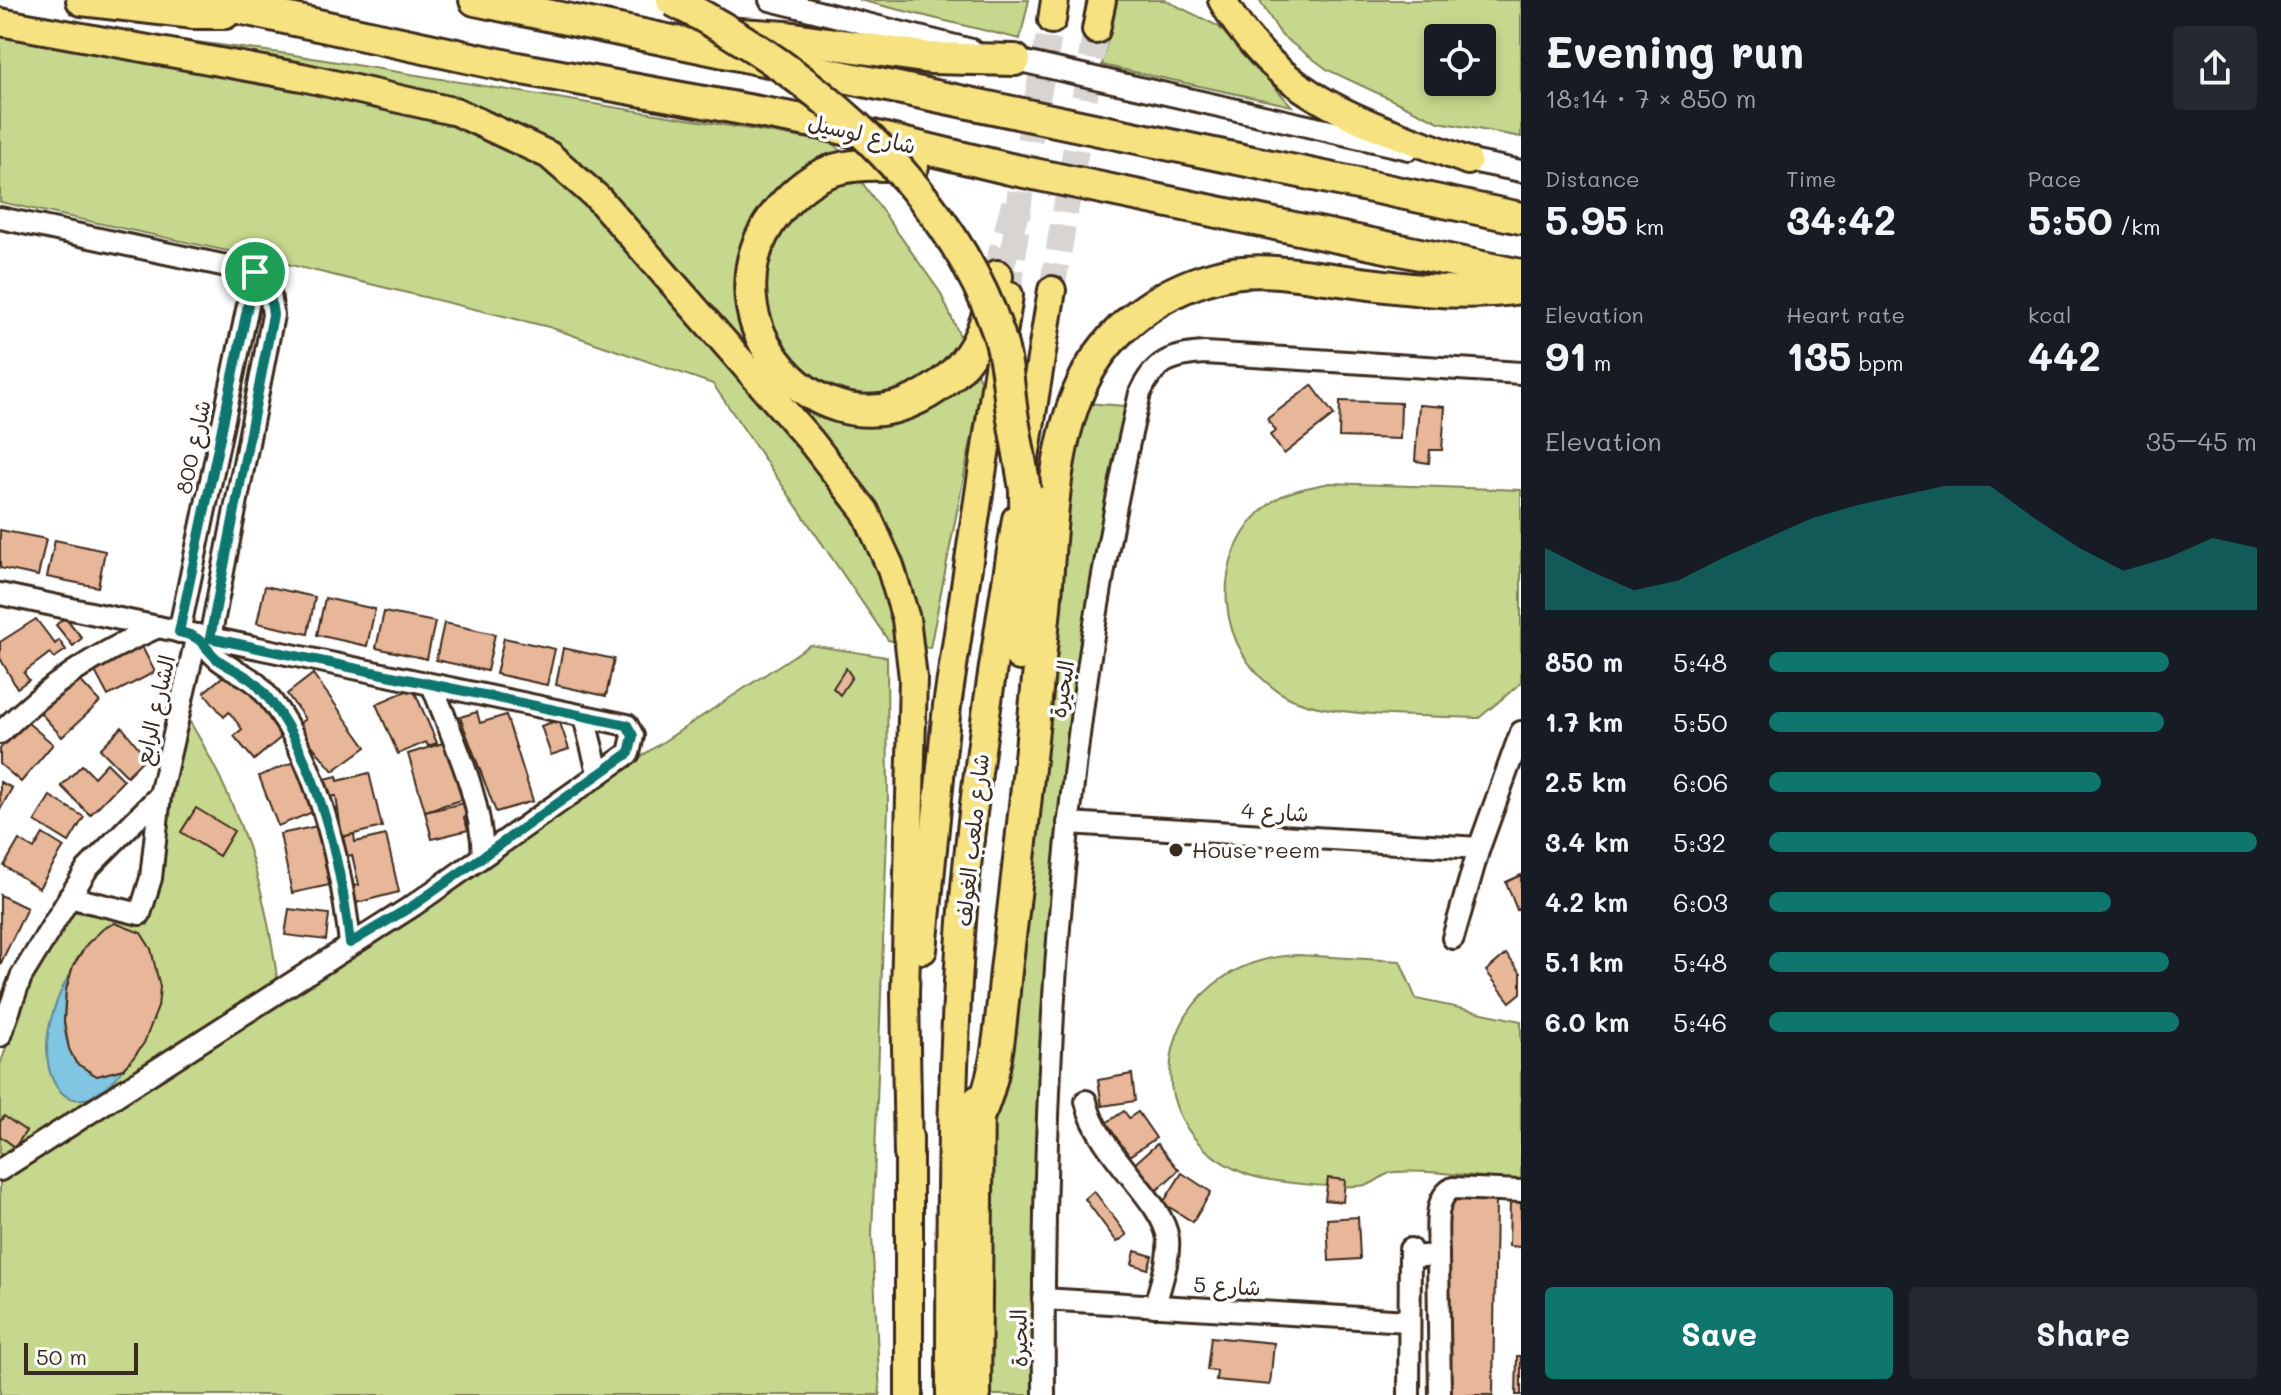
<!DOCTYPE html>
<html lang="en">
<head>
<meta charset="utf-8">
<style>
  body { margin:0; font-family:Mali,"Playpen Sans Arabic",sans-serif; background:#242831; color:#f1f3f6; height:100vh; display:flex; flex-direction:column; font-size:30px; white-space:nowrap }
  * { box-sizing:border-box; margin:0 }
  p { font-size:26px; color:#9ea1a6 }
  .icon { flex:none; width:44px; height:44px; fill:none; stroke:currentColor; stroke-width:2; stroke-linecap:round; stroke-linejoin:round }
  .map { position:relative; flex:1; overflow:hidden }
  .side { display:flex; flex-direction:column; background:#171b24; width:760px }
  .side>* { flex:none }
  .buttons { position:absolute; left:1424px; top:24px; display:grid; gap:16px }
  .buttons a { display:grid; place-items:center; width:72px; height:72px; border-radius:8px; background:#171b24; box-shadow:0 4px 12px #0003; font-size:40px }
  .scale { position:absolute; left:24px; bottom:20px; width:114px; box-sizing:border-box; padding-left:8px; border:4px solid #3b2a1e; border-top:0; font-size:22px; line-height:28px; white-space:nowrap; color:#3b2a1e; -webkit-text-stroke:6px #fff; paint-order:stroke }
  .pin { position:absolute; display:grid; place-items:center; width:68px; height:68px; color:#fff; margin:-34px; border:4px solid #fff; border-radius:50%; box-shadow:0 2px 8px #0007 }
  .round { display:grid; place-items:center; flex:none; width:84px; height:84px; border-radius:8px; background:#242831 }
  .head { display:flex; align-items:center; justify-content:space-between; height:136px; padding:0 24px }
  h1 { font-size:44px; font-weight:700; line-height:60px }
  .stats { display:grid; grid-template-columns:repeat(3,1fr); gap:12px; height:136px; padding:8px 24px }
  .stats div { display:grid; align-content:center }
  .stats b { font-size:40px; font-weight:700 }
  .stats small { font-size:22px; font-weight:400 }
  .stats p { font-size:22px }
  .chart { height:224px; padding:16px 24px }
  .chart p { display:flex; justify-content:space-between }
  .chart svg { width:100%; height:144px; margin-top:8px; fill:#0f766e; opacity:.7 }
  .primary-button { display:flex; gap:16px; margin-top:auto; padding:16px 24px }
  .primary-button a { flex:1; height:92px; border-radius:8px; background:#0f766e; color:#fff; font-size:32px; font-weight:700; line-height:92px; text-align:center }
  .primary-button a+a { background:#242831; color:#f1f3f6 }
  ul { padding:0 24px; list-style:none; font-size:26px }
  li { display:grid; grid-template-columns:128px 96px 1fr; align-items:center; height:60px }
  li i { height:20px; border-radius:10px; background:#0f766e }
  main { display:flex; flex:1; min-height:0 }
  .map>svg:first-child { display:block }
</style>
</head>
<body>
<main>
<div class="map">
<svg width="1521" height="1395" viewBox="0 0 1521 1395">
  <rect width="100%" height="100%" fill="#fff"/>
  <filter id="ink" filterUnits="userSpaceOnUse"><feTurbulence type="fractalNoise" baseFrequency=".0125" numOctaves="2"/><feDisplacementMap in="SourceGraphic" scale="16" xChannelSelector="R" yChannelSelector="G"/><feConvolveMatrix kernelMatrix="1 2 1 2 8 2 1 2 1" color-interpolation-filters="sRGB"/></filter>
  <g filter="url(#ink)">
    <g fill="#c6d88d" stroke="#808156" stroke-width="2" fill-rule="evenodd">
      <polygon points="859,0 1029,0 1020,39"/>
      <polygon points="1116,0 1165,0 1218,26 1292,106 1102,65"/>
      <path d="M1259 0H1521V137L1439 122 1328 70 1282 36ZM1482 38V82H1438V38Z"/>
      <polygon points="0,16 288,54 834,143 940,292 982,385 930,648 888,640 713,384 549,327 270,260 0,202"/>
      <polygon points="1086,403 1125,406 1074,680 1041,1034 1032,1273 1033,1395 982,1395 989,1135 1061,519"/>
      <path d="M1330 483 1521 490V683L1479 718C1429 715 1328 719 1286 696 1214 656 1205 553 1272 502 1288 490 1311 487 1330 483Z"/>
      <polygon points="810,645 887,657 888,808 872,1235 880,1395 0,1395 0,1179"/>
      <path d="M188 718C241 807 265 883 278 985L0 1165V1065L31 977 71 911 148 925Z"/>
      <path d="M1297 955 1400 961 1416 999 1521 1021V1181C1482 1178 1432 1169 1394 1172 1384 1173 1376 1183 1367 1185 1342 1189 1269 1183 1246 1174 1121 1124 1160 961 1297 955Z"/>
    </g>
    <path fill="#80c5e1" stroke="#648793" stroke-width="2" d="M69 975C61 1013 57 1057 97 1076L123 1069C88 1119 46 1105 47 1046 48 1020 57 998 69 975Z"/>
    <g fill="#e8b699" stroke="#3b2a1e" stroke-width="2">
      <polygon points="1312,385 1334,415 1284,454 1270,435 1276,431 1267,419"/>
      <polygon points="1340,401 1401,403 1400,439 1339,437"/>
      <polygon points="1419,405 1445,407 1442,450 1430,450 1429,463 1415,461"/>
      <polygon points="0,530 46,539 38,576 0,568"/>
      <polygon points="55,540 105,551 98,587 47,577"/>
      <polygon points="265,586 315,597 308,634 257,623"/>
      <polygon points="325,598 375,609 367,646 317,635"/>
      <polygon points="384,612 435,622 427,659 376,648"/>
      <polygon points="65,617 82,638 73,646 56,625"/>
      <polygon points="36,619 55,644 59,640 66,650 54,658 50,653 27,670 24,673 29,680 17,688 0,658 0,642"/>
      <polygon points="444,623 495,634 487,671 436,660"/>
      <polygon points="137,637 155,672 108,696 90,662"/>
      <polygon points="504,638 555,649 547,685 496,674"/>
      <polygon points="563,648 614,659 606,696 556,685"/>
      <polygon points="846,668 852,677 840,695 833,688"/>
      <polygon points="232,669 285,734 254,760 234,736 242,729 229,712 224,717 204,692"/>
      <polygon points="74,674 100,702 62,737 36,708"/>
      <polygon points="313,674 366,747 333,771 296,726 305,719 287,694"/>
      <polygon points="413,688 437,743 428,746 426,742 398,754 376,704"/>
      <polygon points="477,712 480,723 506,715 533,801 496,812 460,717"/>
      <polygon points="22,718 53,744 21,782 0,764 0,749"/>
      <polygon points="559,720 569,749 551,755 541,726"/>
      <polygon points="122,727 146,757 127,776 100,749"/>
      <polygon points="446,742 467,798 425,811 408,754"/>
      <polygon points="294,762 313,812 278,826 259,776"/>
      <polygon points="107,763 124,780 90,815 61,786 82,765 94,777"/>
      <polygon points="369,773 382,827 342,837 336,796 329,797 325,779 337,776 338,781"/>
      <polygon points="0,782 12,788 0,810"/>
      <polygon points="50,796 84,817 69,842 35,821"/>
      <polygon points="468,802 471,816 464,818 468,830 432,839 425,812"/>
      <polygon points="196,808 234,831 219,856 181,832"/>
      <polygon points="322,825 334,884 292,893 280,834"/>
      <polygon points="43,834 64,847 39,888 4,866 19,840 34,849"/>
      <polygon points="354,834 355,842 386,835 399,892 356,903 352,886 359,885 352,855 347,856 342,837"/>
      <polygon points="1521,875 1521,908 1517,910 1506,882"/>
      <polygon points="0,895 27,908 0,965"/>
      <polygon points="289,909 329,914 326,940 285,935"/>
      <polygon points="115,923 141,933 151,949 160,987 158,1007 144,1043 133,1058 123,1069 97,1076 76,1063 69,1049 64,1022 66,990 73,966 87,944 104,928"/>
      <polygon points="1506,954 1521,973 1521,993 1510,1002 1486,971"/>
      <polygon points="1132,1074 1135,1101 1102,1106 1098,1080"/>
      <polygon points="1124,1111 1129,1118 1138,1112 1156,1138 1129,1156 1106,1123"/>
      <polygon points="4,1116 26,1131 15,1147 0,1136 0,1122"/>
      <polygon points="1157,1144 1179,1170 1155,1192 1132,1166"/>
      <polygon points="1182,1173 1211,1192 1193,1222 1163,1203"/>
      <polygon points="1328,1178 1345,1180 1343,1202 1325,1200"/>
      <polygon points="1094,1191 1127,1235 1117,1242 1085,1199"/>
      <polygon points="1449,1200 1496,1200 1493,1395 1447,1395"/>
      <polygon points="1510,1200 1521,1201 1521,1247 1509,1246"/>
      <polygon points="1358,1217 1360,1259 1329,1261 1327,1219"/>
      <polygon points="1135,1251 1152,1256 1148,1269 1132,1264"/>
      <polygon points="1211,1337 1274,1343 1270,1385 1216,1380 1217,1371 1207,1370"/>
      <polygon points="1517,1356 1521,1356 1521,1395 1516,1395"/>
    </g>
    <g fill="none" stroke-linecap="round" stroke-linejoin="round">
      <g stroke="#d8d4d2" stroke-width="26" stroke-dasharray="26 13" stroke-linecap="butt">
        <polyline points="1052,290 1096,30"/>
        <polyline points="1009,295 1021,185 1052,20"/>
      </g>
      <polyline stroke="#d8d4d2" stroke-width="30" stroke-dasharray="30 15" stroke-linecap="butt" points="997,276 1021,185"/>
      <g stroke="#3b2a1e" stroke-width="26">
        <g id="minor">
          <polyline points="770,0 972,50"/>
          <polyline points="1003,57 1409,149"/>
          <polyline points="1456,158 1521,171"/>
          <polyline points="0,218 255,272 269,286 273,315 210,638"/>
          <polyline points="0,594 627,725 633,736 629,753 414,905 0,1170"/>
          <polyline points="179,632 255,272"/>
          <path d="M197 635C203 643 210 652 217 658 229 669 247 674 258 685 315 746 341 862 350 943"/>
          <path d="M432 685C453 739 481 796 483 855"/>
          <polyline points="584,717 598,772"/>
          <path d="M0 733C50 684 93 655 158 627"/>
          <polyline points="1068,823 1479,848"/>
          <polyline points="69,897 140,914 151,878 160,795"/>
          <polyline points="1453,938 1479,848 1521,732"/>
          <polyline points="0,1036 21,977 87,869 160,795 197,635"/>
          <path d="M1086 1101C1097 1153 1163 1199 1168 1239 1170 1260 1160 1285 1155 1306"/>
          <polyline points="1438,1255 1440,1395"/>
          <path d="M1410 1257 1438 1255C1438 1235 1432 1198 1453 1188L1521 1191"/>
          <polyline points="1043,1299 1408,1321"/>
          <path d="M1044 1395C1041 1059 1063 722 1140 393 1154 362 1170 355 1205 353L1521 373"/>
          <polyline points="1409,1395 1410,1249"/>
        </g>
      </g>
      <g stroke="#3b2a1e" stroke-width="32">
        <g id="major">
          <path d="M1222 0C1279 101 1367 123 1468 161"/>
          <polyline points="1052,20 1055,0"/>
          <polyline points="0,22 302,77 457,112 549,155 599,199 810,440 865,511 890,566 906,619 913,678 905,994 908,1154"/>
          <polyline points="1096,30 1102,0"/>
          <polyline points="1024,464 1052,290"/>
          <polyline points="923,950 947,706 1009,295"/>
          <polyline points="909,1395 909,1137"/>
          <path d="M950 1395C950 1237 950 1079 962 922 973 786 995 653 1016 519"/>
        </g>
      </g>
      <g stroke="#3b2a1e" stroke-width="36">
        <g id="highway">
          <polyline points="82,0 194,13 225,13"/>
          <polyline points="202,0 517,68 819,123 1010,169 1521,275"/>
          <polyline points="475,0 1521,218"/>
          <polyline points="723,33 787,37 930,58 1015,60"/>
          <path d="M913 166C885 165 854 162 828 172 810 179 792 195 780 209 695 307 808 455 919 398 971 371 987 332 997 276"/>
          <polyline points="1020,655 1026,587 1025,490"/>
          <path d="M977 1119C1000 1074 1001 1012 1007 962 1021 848 1033 733 1044 618 1052 541 1049 453 1083 382 1108 329 1159 292 1214 277 1248 267 1284 272 1318 277 1383 286 1456 298 1521 288"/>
          <polyline points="975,1395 978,1101"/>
        </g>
      </g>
      <use href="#minor" stroke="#fff" stroke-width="20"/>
      <use href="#major" stroke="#f6e281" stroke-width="26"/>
      <use href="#highway" stroke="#f6e281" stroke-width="30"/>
      <g stroke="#3b2a1e" stroke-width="36" stroke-linecap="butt">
        <path id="highway-bridge" d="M672 0C808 69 949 186 999 335 1007 359 1008 382 1011 406 1015 434 1021 462 1025 490"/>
      </g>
      <use href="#highway-bridge" stroke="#f6e281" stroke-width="30"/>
    </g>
  </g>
  <g fill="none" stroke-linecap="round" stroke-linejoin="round" filter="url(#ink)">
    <g stroke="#fff" stroke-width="16">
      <path id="route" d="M255 272 269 286 273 315 210 638 627 725 633 736 629 753 414 905 350 943C341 861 315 748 258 686 247 674 230 669 217 659 201 644 203 637 179 632Z"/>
    </g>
    <use href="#route" stroke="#0f766e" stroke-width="10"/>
  </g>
  <circle fill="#3b2a1e" stroke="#fff" stroke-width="3" cx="1176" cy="850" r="8"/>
  <g text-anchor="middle" stroke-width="7" stroke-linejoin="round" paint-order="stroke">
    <g font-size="22" fill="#3b2a1e" stroke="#fff">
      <text transform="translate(862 134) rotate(13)" y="8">شارع لوسيل</text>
      <text transform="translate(193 447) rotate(-78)" y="8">شارع 800</text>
      <text transform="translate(1062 689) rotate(-81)" y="8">البحيرة</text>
      <text transform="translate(155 710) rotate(-77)" y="8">الشارع الرابع</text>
      <text transform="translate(1275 812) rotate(3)" y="8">شارع 4</text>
      <text transform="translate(972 840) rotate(-84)" y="8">شارع ملعب الغولف</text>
      <text transform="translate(1227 1286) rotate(3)" y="8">شارع 5</text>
      <text transform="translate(1019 1338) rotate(-91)" y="8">البحيرة</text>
    </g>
    <g font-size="22" fill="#3b2a1e" stroke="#fff" text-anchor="start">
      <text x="1192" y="858">House reem</text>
    </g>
  </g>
</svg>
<div class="buttons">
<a><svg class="icon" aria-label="locate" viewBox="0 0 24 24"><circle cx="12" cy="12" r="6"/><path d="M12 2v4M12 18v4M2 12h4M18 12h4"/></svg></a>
</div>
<div class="scale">50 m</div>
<div class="pin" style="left:255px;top:272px;background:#1e9e55"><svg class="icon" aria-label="arrive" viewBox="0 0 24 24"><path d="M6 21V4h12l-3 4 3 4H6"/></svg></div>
</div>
<section class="side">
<div class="head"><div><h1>Evening run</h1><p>18:14 · 7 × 850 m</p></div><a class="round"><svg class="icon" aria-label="share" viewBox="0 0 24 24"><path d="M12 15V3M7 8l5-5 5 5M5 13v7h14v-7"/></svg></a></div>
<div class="stats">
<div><p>Distance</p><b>5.95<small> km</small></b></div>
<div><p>Time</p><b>34:42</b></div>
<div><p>Pace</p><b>5:50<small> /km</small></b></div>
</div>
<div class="stats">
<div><p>Elevation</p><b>91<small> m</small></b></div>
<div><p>Heart rate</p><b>135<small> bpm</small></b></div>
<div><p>kcal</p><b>442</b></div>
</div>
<div class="chart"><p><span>Elevation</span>35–45 m</p>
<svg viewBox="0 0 160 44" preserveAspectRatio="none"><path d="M0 44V25L10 32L20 38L30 35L40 28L50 22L60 16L70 12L80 9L90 6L100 6L110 16L120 25L130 32L140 28L150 22L160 25V44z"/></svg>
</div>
<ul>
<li><b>850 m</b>5:48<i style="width:82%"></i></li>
<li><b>1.7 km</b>5:50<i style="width:81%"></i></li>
<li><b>2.5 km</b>6:06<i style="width:68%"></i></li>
<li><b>3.4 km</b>5:32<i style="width:100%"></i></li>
<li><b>4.2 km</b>6:03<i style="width:70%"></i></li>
<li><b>5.1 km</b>5:48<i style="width:82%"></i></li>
<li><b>6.0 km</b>5:46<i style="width:84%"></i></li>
</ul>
<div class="primary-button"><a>Save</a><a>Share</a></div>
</section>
</main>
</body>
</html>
